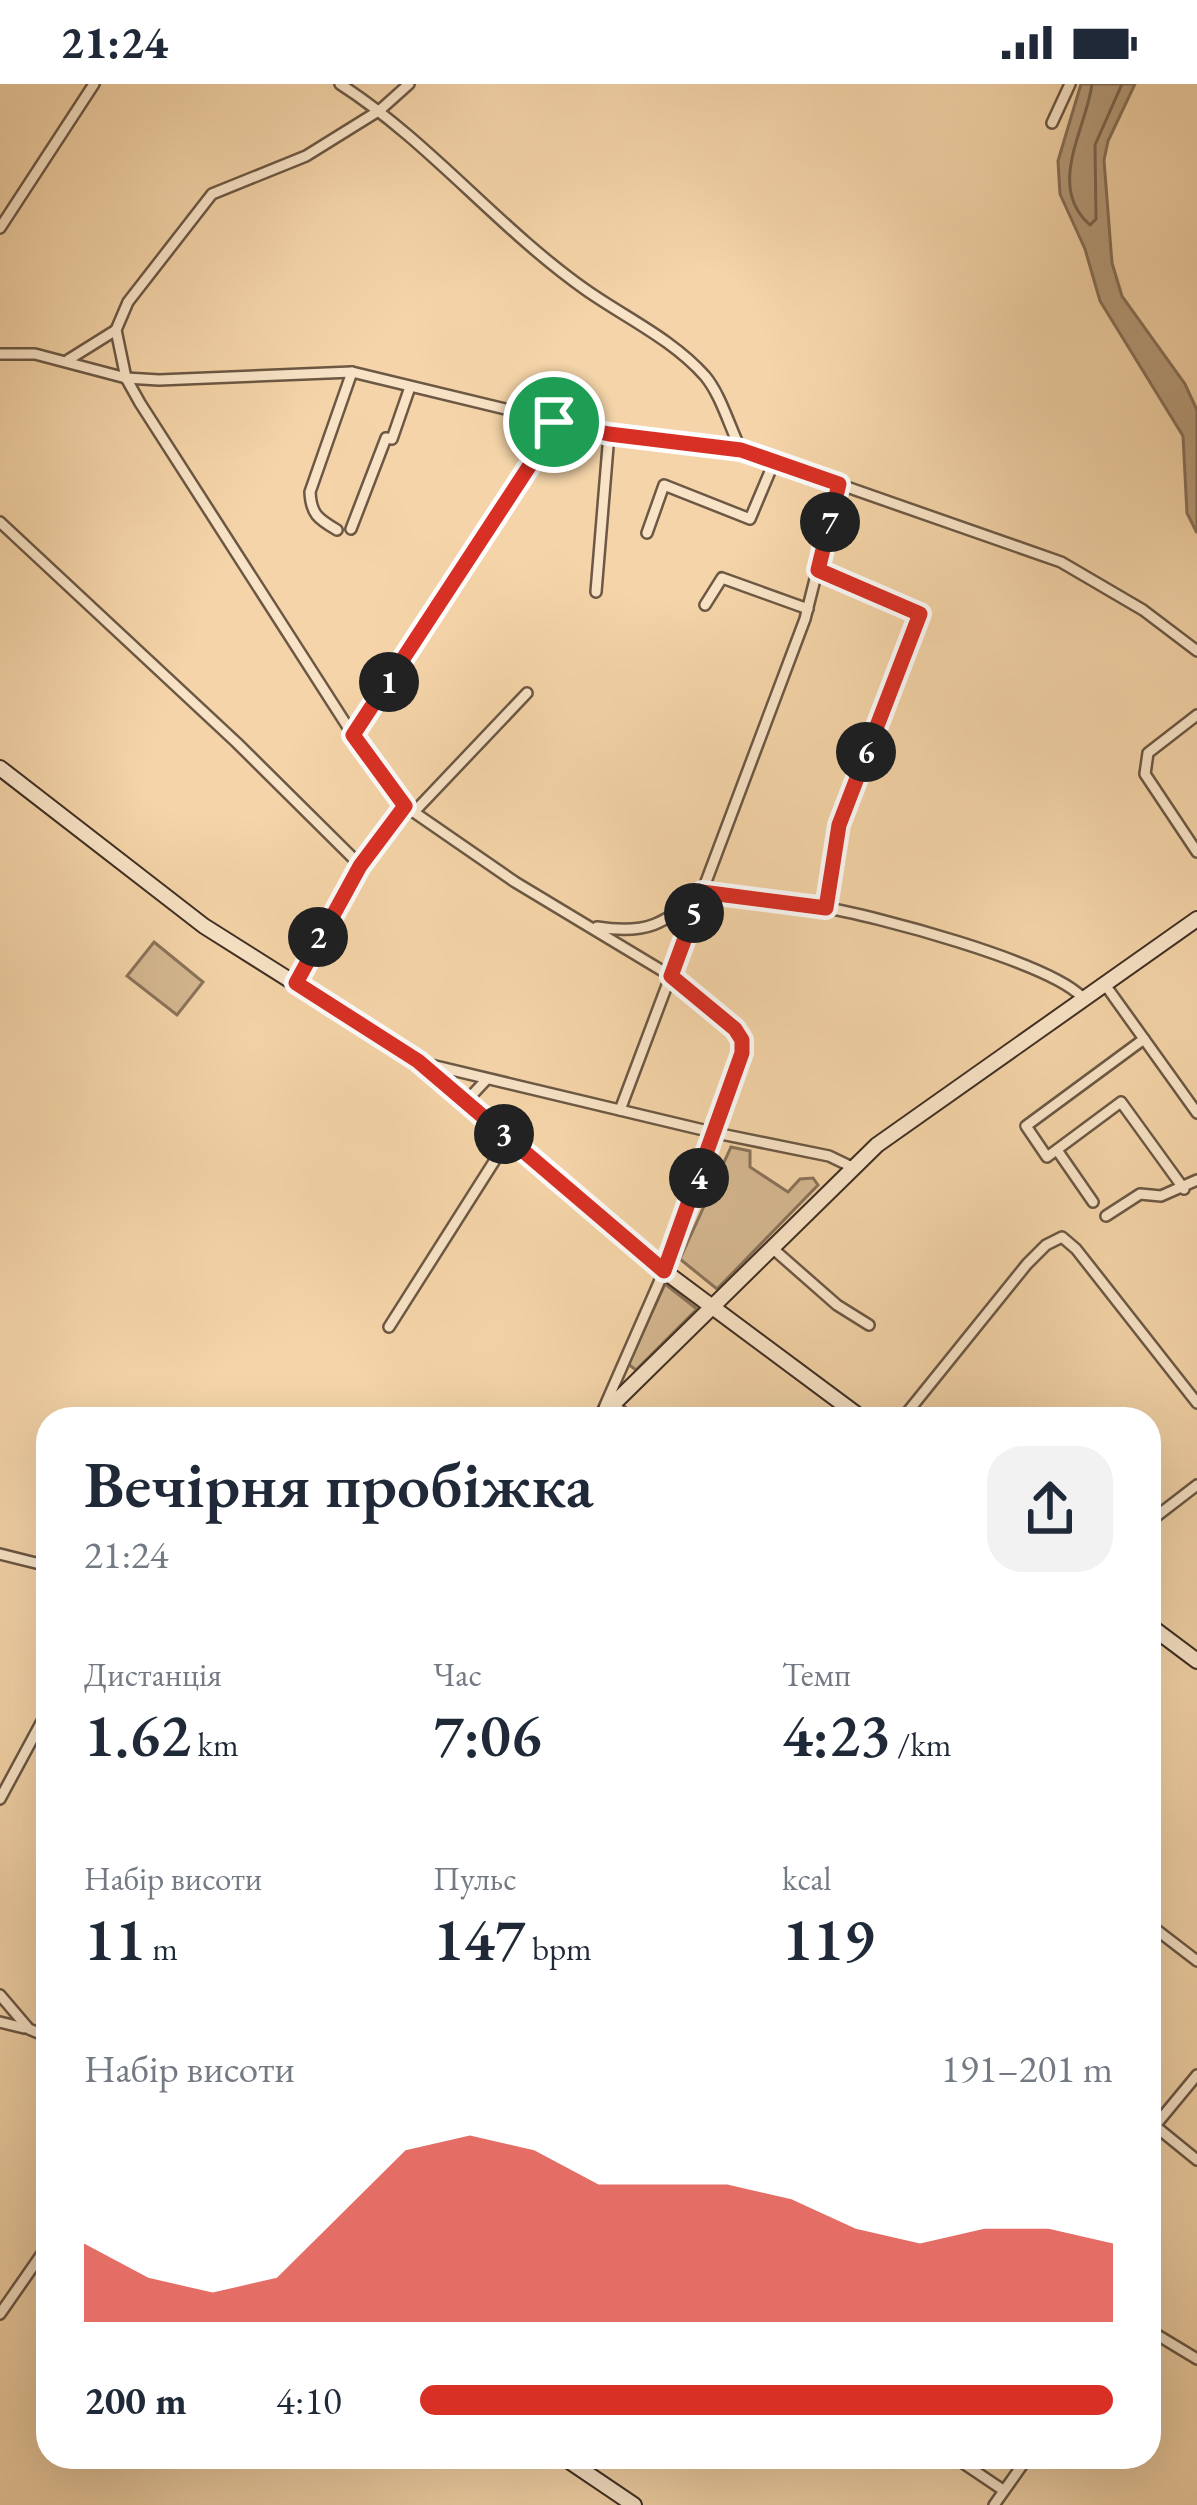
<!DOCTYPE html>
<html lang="uk">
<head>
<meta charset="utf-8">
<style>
  body { margin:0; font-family:"EB Garamond",serif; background:#f2f2f3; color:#1f2937; height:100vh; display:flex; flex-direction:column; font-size:45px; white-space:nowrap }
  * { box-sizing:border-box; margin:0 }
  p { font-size:39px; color:#747a83 }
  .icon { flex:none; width:66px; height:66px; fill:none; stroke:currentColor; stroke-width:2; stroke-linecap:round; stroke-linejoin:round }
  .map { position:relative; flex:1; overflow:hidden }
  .panel { position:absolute; left:36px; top:1323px; width:1125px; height:1062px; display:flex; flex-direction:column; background:#fff; border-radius:36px; box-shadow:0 12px 48px #0002 }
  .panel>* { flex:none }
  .pin { position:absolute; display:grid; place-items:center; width:102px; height:102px; color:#fff; margin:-51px; border:6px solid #fff; border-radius:50%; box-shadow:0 3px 12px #0007 }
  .km { position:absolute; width:60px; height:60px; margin:-30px; border-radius:50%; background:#222; color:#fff; font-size:33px; line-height:60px; text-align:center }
  .round { display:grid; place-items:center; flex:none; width:126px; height:126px; border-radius:36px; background:#f2f2f3 }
  .headline { display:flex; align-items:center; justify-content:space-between; height:204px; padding:0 48px }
  h1 { font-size:66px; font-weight:600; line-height:90px }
  .metrics { display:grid; grid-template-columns:repeat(3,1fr); gap:18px; height:204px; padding:12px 48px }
  .metrics div { display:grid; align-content:center }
  .metrics b { font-size:60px; font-weight:600 }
  .metrics small { font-size:33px; font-weight:400 }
  .metrics p { font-size:33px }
  .chart { height:336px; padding:24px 48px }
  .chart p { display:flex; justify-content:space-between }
  .chart svg { width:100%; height:216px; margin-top:12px; fill:#d93025; opacity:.7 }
  ul { padding:0 48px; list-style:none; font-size:39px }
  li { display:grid; grid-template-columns:192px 144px 1fr; align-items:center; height:90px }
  li i { height:30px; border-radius:15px; background:#d93025 }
  .status { display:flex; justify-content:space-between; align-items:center; height:84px; padding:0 60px; background:#fff; direction:ltr }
  .status svg { height:33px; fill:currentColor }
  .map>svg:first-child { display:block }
</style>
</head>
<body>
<div class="status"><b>21:24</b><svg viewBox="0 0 49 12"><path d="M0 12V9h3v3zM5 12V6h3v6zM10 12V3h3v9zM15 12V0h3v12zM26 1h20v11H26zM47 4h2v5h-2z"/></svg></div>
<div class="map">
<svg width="1197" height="2421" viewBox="0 0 1197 2421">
  <rect width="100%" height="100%" fill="#f4d4a8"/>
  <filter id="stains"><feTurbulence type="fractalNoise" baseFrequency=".00167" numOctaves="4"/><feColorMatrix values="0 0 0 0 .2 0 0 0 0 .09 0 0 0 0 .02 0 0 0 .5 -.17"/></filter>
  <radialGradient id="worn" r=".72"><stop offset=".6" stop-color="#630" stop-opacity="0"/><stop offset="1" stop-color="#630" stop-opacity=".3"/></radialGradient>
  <g fill="#d5b891" stroke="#8a735a" stroke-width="3">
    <polygon points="154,858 203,898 177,931 127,892"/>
    <polygon points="731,1063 750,1067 750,1083 788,1108 800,1095 813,1094 818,1101 717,1205 680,1175"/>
    <polygon points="665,1200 697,1225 636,1286 628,1280"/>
  </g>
  <polygon fill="#b69c7b" stroke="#867058" stroke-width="3" points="1081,0 1135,0 1108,57 1104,76 1112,179 1122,212 1185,300 1197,326 1197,449 1187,429 1183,352 1100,217 1085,165 1060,110 1058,77"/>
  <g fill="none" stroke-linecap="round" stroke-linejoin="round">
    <path stroke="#7a654f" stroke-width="3" d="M1092 0C1086 46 1046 102 1090 141L1096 135 1095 61 1122 0"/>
    <g stroke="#6c5844" stroke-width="14">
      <g id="street">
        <path d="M340 0C430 58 498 144 586 206 626 234 672 255 705 292 721 311 730 344 741 366"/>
        <polyline points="409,0 380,26 306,72 212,110 128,218 116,246 126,294 140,319 353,651 405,722 515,798 671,892 735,945 742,969 664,1187 603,1326"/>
        <polyline points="1052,39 1070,0"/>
        <polyline points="0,144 94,0"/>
        <polyline points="0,270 35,270 126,294 159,296 352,288 609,350 741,366 1061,478 1143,526 1197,567"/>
        <polyline points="68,276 116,246"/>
        <polyline points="0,438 237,659 360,781"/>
        <polyline points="351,445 386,354 392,355 410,303"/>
        <path d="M337 446C318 435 311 430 310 408L352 288"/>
        <polyline points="647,449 664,401 750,435 774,378"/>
        <polyline points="818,486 919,530 839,741 827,824"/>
        <polyline points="596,508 609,350"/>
        <polyline points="705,521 722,494 808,525"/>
        <polyline points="1197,631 1148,669 1145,690 1197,768"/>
        <polyline points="353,651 534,375 554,338"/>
        <polyline points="414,728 527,609"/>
        <path d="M597 843C648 851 663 840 702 808 741 814 782 817 821 823 874 831 1048 878 1082 913"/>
        <polyline points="296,899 360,781 405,722"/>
        <polyline points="1106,902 1197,1029"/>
        <polyline points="1144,955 1026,1042 1047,1073 1121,1018 1184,1105"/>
        <polyline points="427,980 716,1049 829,1072 852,1083"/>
        <polyline points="471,1023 472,1011 486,996"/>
        <polyline points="620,1026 805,535 839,400"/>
        <polyline points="1057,1066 1093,1118"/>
        <polyline points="1106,1132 1140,1110 1161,1112 1197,1096"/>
        <polyline points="771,1163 837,1221 869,1241"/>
        <polyline points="389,1243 509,1054"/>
        <polyline points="612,1320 632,1335"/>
        <polyline points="902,1335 1027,1180 1046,1161 1062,1153 1076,1165 1197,1319"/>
        <polyline points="1149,1438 1197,1401"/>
        <polyline points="0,1470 48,1482"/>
        <polyline points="0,1715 48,1626"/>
        <polyline points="1149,1840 1197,1877"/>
        <polyline points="0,1911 29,1945 48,1953"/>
        <polyline points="0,1938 24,1944"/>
        <polyline points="1149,2037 1197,2076"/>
        <polyline points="1149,2049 1197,1991"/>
        <polyline points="0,2230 48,2161"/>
        <polyline points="1149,2246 1197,2275"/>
        <polyline points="954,2373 1003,2406"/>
        <polyline points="994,2421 1028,2373"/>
      </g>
    </g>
    <g stroke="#3f2e23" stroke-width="18">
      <g id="secondary">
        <polyline points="0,684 204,842 418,977 664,1187 863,1335"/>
        <polyline points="598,1335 877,1061 1197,835"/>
        <polyline points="1149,1541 1197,1577"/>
        <polyline points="563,2373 634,2421"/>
      </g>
    </g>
    <use href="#street" stroke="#f8e3c6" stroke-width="9"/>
    <use href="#secondary" stroke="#f8e3c6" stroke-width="14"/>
  </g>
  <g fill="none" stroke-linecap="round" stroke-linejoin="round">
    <g stroke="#fff" stroke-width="24">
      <polygon id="route" points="554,338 609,350 741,366 839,400 818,486 920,530 839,741 826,824 702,808 671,892 735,945 742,956 742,969 664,1187 418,977 296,899 360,782 405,722 353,651 534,375"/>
    </g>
    <use href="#route" stroke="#d93025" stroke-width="15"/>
  </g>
  <rect width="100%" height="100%" filter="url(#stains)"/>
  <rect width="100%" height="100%" fill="url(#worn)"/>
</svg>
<div class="pin" style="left:554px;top:338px;background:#1e9e55"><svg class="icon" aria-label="arrive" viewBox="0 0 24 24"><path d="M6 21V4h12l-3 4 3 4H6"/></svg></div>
<b class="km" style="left:389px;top:598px">1</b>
<b class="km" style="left:318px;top:853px">2</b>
<b class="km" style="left:504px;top:1050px">3</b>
<b class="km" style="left:699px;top:1094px">4</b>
<b class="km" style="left:694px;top:829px">5</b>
<b class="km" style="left:866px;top:668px">6</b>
<b class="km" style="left:830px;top:438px">7</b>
<section class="panel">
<div class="headline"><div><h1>Вечірня пробіжка</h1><p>21:24</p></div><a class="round"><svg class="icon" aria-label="share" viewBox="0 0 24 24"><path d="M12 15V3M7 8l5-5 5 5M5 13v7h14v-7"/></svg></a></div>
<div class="metrics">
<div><p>Дистанція</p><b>1.62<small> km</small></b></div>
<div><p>Час</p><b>7:06</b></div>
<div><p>Темп</p><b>4:23<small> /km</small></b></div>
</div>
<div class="metrics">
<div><p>Набір висоти</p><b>11<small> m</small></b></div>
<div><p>Пульс</p><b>147<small> bpm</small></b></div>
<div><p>kcal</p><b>119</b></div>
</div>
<div class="chart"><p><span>Набір висоти</span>191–201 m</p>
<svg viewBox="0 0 160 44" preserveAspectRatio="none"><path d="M0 44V28L10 35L20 38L30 35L40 22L50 9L60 6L70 9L80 16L90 16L100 16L110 19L120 25L130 28L140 25L150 25L160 28V44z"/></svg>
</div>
<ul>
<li><b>200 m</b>4:10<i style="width:100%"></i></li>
</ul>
</section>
</div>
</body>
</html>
